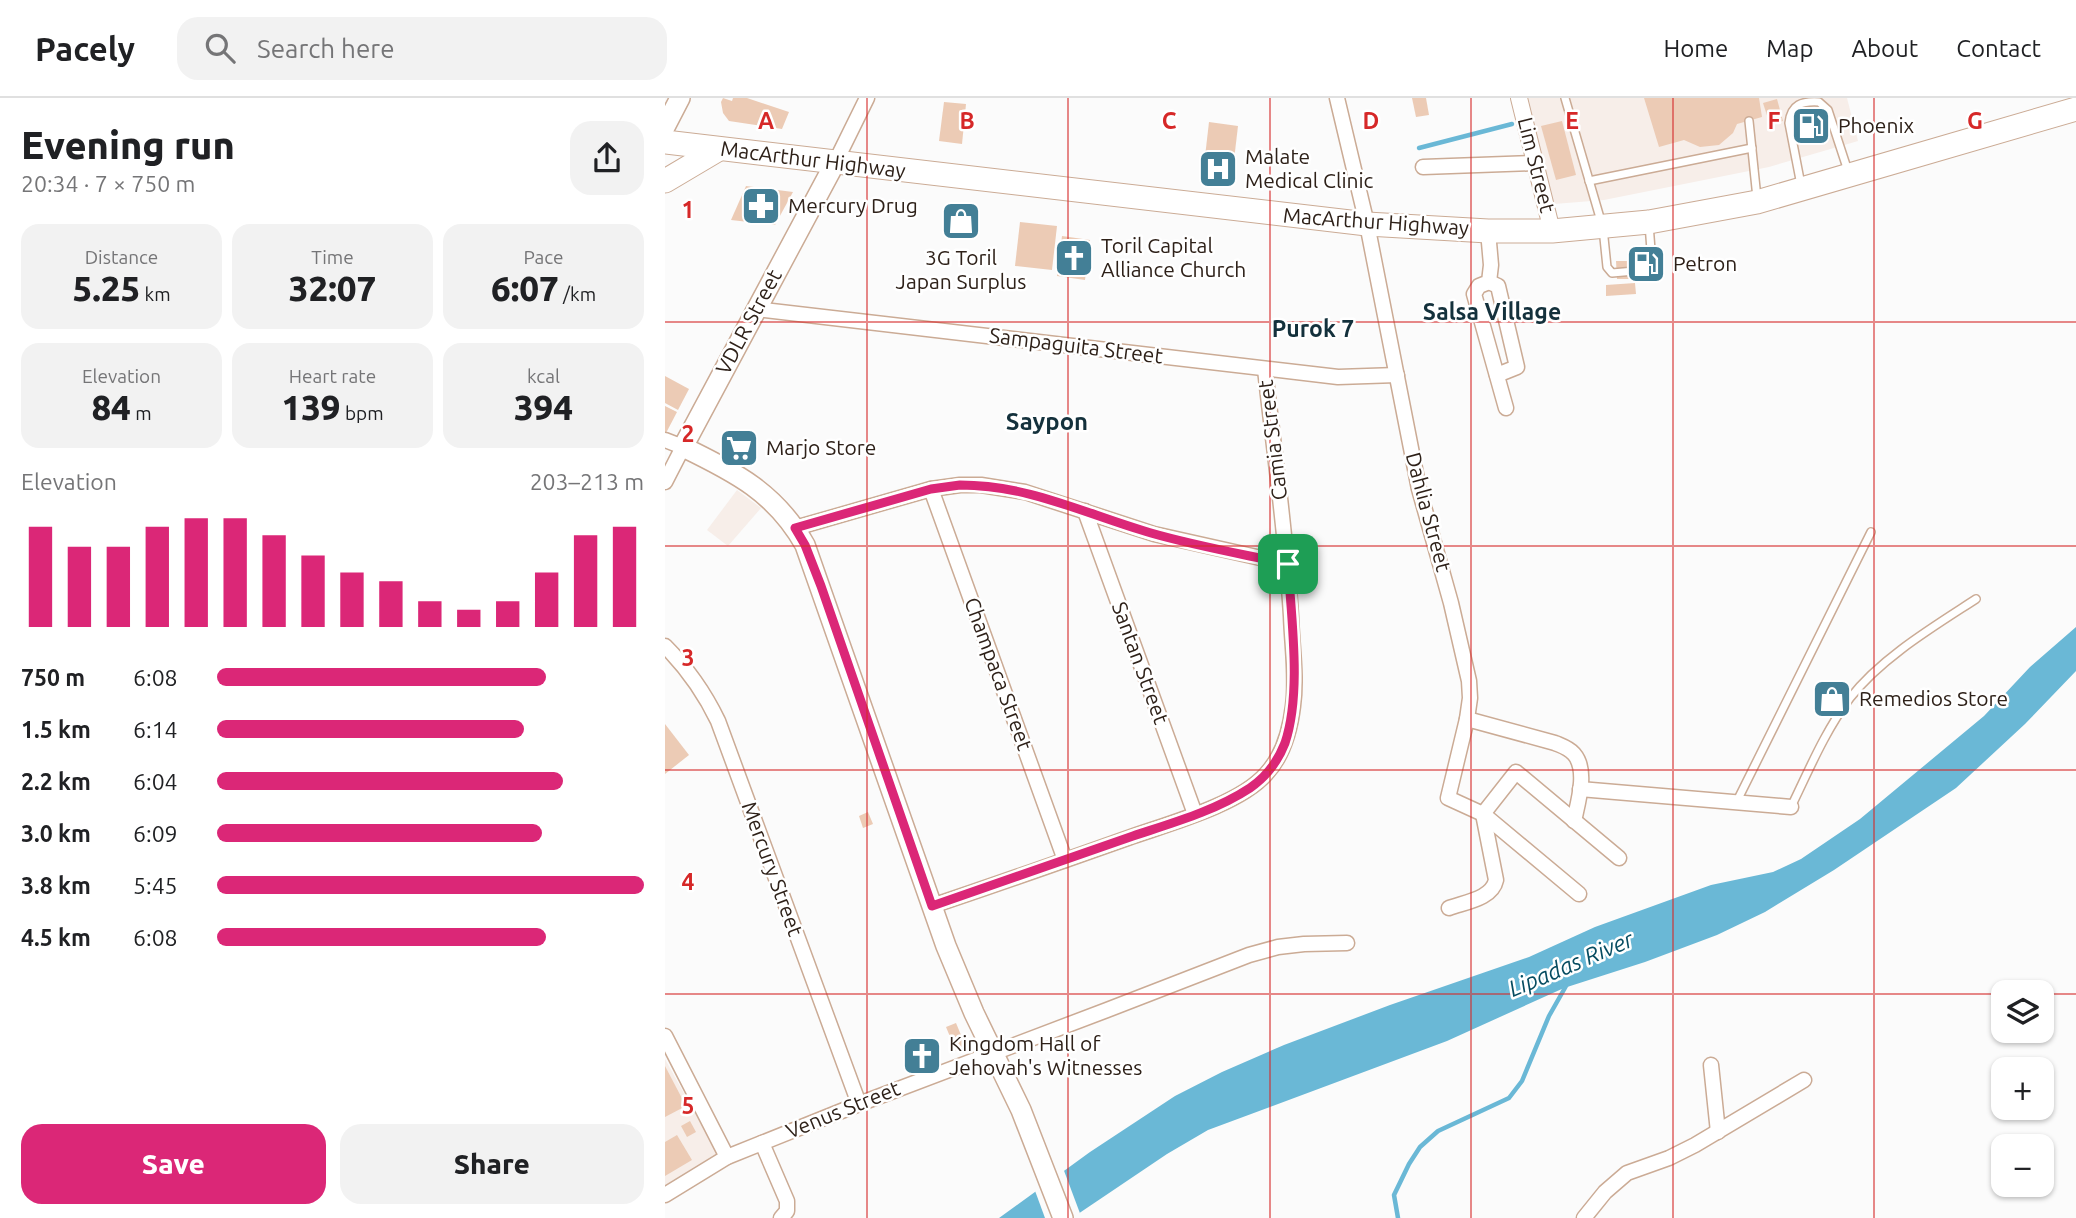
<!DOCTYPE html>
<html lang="en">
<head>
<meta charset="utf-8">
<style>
  body { margin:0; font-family:Ubuntu,sans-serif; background:#f2f2f2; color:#202124; height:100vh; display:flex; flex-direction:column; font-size:26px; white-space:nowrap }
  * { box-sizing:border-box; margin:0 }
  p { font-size:23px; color:#757577 }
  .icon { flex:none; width:38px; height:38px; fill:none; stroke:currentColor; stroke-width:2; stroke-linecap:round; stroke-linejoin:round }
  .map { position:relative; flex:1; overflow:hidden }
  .sheet { display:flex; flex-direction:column; background:#fff; width:665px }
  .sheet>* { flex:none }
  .fabs { position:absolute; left:1326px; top:882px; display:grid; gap:14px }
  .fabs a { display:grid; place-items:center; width:63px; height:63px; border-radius:14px; background:#fff; box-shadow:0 2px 5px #0004; font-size:35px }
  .pin { position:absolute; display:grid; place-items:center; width:60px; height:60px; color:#fff; margin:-30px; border-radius:14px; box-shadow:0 4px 10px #0006 }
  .round { display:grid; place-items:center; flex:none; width:74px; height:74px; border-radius:21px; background:#f2f2f2 }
  .overview { display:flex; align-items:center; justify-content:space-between; height:119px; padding:0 21px }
  h1 { font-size:38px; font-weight:800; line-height:52px }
  .figures { display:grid; grid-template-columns:repeat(3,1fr); gap:10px; height:119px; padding:7px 21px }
  .figures div { display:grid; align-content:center; border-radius:18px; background:#f2f2f2; text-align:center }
  .figures b { font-size:35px; font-weight:800 }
  .figures small { font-size:19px; font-weight:400 }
  .figures p { font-size:19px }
  .chart { height:196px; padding:14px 21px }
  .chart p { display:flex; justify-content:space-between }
  .chart svg { width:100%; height:126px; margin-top:7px; stroke:#db2777; stroke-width:6 }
  .primary-button { display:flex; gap:14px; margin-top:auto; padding:14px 21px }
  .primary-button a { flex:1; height:80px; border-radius:21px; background:#db2777; color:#fff; font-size:28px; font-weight:800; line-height:80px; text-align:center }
  .primary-button a+a { background:#f2f2f2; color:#202124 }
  ul { padding:0 21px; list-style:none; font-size:23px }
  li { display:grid; grid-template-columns:112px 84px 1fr; align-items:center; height:52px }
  li i { height:18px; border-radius:9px; background:#db2777 }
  header { display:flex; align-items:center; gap:42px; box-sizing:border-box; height:98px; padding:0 35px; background:#fff; border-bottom:2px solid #e0e0e0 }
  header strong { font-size:33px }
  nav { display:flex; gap:38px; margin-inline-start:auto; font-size:24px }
  .search { width:490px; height:63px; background:#f2f2f2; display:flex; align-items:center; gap:18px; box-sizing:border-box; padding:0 24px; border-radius:21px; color:#757577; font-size:26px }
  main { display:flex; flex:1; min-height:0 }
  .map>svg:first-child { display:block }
</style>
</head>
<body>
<header>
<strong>Pacely</strong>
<div class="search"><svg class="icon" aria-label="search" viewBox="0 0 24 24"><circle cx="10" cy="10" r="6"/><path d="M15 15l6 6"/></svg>Search here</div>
<nav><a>Home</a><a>Map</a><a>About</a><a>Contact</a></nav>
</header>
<main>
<section class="sheet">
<div class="overview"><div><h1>Evening run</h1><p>20:34 · 7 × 750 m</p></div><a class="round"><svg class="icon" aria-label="share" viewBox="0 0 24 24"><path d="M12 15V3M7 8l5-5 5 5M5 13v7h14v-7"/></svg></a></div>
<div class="figures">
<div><p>Distance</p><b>5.25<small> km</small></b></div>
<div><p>Time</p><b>32:07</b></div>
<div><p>Pace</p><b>6:07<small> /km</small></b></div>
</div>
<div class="figures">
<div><p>Elevation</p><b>84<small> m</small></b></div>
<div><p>Heart rate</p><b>139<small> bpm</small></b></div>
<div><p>kcal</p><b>394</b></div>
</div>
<div class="chart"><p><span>Elevation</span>203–213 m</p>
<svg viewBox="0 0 160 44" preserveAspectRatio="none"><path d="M5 44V9M15 44V16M25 44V16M35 44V9M45 44V6M55 44V6M65 44V12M75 44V19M85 44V25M95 44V28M105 44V35M115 44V38M125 44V35M135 44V25M145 44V12M155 44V9"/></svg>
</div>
<ul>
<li><b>750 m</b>6:08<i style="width:77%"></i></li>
<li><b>1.5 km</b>6:14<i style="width:72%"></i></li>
<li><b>2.2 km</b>6:04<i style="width:81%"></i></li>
<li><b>3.0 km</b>6:09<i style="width:76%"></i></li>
<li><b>3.8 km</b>5:45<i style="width:100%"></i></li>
<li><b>4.5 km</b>6:08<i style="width:77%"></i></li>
</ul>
<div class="primary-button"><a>Save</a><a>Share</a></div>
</section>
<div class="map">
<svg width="1411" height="1120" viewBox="0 0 1411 1120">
  <rect width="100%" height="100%" fill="#fbfbfb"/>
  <g fill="#f7eee9">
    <polygon points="862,0 1182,0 1193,43 1104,69 939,102 889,106"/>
    <polygon points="72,392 96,410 63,448 42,432"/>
    <polygon points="0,961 53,1057 0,1089"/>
  </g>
  <polygon fill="#6ab8d6" points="1411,529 1411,573 1360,626 1291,690 1169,772 1100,814 1052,837 980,864 899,890 782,943 543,1032 502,1056 407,1120 334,1120 425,1054 510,998 557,974 619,947 725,907 864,859 930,829 1046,787 1108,774 1136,761 1195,721 1319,618 1365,569"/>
  <polygon fill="#fbfbfb" points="398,1070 416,1118 413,1120 380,1120 369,1090"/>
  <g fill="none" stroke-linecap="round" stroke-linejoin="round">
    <g stroke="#6ab8d6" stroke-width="4.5">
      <polyline points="754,50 847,26"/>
      <polyline points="733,1120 729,1097 744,1066 755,1049 773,1033 844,1000 857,983 884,918 901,888"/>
    </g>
  </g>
  <g fill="#eccbb5">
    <polygon points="58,0 67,3 68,0 82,0 124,14 117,31 64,23 58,15 56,4"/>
    <polygon points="747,0 761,0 764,17 751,19"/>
    <polygon points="979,0 1094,0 1097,19 1072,26 1068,35 1054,47 1035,49 1019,42 994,49"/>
    <polygon points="1112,1 1118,23 1105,27 1098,5"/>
    <polygon points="279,4 301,6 297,46 274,43"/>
    <polygon points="897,23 911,77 891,82 876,28"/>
    <polygon points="544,24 573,28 567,79 538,76"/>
    <polygon points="81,88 128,94 110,127 66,122"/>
    <polygon points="355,124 392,128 387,172 350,168"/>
    <polygon points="397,138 425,142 420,182 392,178"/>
    <polygon points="951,163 974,163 974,181 952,181"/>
    <polygon points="970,185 971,196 941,198 941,187"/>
    <polygon points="0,278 24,291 13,312 0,305"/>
    <polygon points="0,308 12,314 0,337"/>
    <polygon points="0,626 24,657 0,676"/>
    <polygon points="203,714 208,726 198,730 194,718"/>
    <polygon points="291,925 301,949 291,953 281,929"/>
    <polygon points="260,939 272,970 253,978 241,946"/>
    <polygon points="0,968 21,1008 0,1019"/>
    <polygon points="25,1023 31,1034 22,1039 16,1028"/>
    <polygon points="12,1037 27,1062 0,1078 0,1044"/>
  </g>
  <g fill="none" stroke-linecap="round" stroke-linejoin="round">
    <g stroke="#cbab95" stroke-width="10">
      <g id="service">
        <polyline points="900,0 938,130 942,169 947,175 981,172 987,165 984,126"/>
        <polyline points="1084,23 1092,100"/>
        <polyline points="924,83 1087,50"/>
        <path d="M1136 87 1124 25C1126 6 1137 3 1154 4L1163 12 1183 73"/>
        <polyline points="1071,705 1206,434"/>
        <path d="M1126 709C1144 672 1160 633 1185 600 1216 560 1268 529 1311 501"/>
      </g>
    </g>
    <g stroke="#cbab95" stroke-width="17">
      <g id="minor">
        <polyline points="672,0 702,126 754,391 786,505 804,583 805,600 802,621 783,700 818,716 914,796"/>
        <polyline points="170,65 202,0"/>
        <polyline points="758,69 871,65"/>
        <polyline points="823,133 826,167 824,184 814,188 809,196 841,310"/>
        <polyline points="824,184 833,188 852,269 832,277"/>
        <polyline points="91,211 673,279 732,277"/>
        <polyline points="0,342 18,349 0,384"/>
        <polyline points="266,391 400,762"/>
        <polyline points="420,413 530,716"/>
        <polyline points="130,430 266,391 295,387 316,387 360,394 489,436 623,466"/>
        <path d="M0 548C23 571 39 594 53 623L194 1006"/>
        <path d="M802 621 890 645C897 648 904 650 909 656 923 672 913 704 909 723"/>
        <polyline points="915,691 1126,709"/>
        <path d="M267 808C333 786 398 763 463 740 502 726 574 707 601 676 618 658 625 633 628 608 632 579 627 548 626 518 621 436 609 353 600 271"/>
        <path d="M784 810C800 804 827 801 831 782L818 716 851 674 954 760"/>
        <polyline points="0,938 62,1059"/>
        <polyline points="1046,967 1053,1034"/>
        <polyline points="97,1045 122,1103 122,1113 116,1120"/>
        <polyline points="0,1097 62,1059 194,1006 442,912 584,857 613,849 639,846 682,845"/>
        <polyline points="919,1120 940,1094 962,1075 1004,1060 1030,1047 1139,982"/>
      </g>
    </g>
    <g stroke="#cbab95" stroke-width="18">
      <polyline id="tertiary" points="854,0 887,133"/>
    </g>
    <g stroke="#cbab95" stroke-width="22">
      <g id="secondary">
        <polyline points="0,29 15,0"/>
        <path d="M170 65 18 349C70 374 111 395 140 447L281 848 309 915 356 1012 398 1120"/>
      </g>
    </g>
    <g stroke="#cbab95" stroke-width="25">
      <g id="trunk">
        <polyline points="0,44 702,126 823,133 887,133 984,124 1092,104 1411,11"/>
        <polyline points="0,83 54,51"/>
      </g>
    </g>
    <use href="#service" stroke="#fff" stroke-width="7"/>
    <use href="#minor" stroke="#fff" stroke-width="14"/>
    <use href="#tertiary" stroke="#fff" stroke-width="16"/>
    <use href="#secondary" stroke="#fff" stroke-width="19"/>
    <use href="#trunk" stroke="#fff" stroke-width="23"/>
  </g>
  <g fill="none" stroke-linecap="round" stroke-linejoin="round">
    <g stroke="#fff" stroke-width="14">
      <path id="route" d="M295 387C365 387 420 416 486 435 531 448 577 456 623 466 626 520 637 594 620 645 613 663 601 679 585 690 550 713 507 725 468 738 401 762 334 785 267 808L156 488 140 447 130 430 266 391Z"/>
    </g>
    <use href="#route" stroke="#db2777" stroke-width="9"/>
  </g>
  <path fill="none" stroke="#d62828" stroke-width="2" stroke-opacity="0.55" d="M202 0V1120M403 0V1120M605 0V1120M806 0V1120M1008 0V1120M1209 0V1120M0 224H1411M0 448H1411M0 672H1411M0 896H1339M1377 896H1411"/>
  <defs>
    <g id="fuel-square" transform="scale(2.0125)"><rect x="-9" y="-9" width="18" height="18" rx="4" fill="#437f96" stroke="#fff"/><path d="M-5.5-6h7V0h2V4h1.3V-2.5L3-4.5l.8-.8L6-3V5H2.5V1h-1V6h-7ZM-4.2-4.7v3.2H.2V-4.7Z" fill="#fff"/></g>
    <g id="hospital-square" transform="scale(2.0125)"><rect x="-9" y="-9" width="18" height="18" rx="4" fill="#437f96" stroke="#fff"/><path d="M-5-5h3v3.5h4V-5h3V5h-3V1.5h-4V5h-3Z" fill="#fff"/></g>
    <g id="pharmacy-square" transform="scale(2.0125)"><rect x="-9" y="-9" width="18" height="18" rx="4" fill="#437f96" stroke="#fff"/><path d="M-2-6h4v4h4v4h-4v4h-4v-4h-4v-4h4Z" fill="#fff"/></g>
    <g id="shop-square" transform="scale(2.0125)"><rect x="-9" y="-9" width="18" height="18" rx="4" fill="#437f96" stroke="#fff"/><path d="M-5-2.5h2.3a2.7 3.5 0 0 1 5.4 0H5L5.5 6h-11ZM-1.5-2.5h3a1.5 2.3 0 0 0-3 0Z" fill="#fff"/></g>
    <g id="church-square" transform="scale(2.0125)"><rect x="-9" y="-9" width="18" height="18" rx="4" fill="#437f96" stroke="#fff"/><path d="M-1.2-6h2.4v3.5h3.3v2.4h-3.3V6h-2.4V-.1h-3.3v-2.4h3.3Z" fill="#fff"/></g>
    <g id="supermarket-square" transform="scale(2.0125)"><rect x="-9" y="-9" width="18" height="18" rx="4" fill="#437f96" stroke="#fff"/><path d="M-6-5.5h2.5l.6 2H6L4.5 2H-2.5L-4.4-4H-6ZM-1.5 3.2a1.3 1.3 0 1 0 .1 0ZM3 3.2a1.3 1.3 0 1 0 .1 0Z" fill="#fff"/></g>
  </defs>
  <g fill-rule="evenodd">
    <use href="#fuel-square" x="1146" y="28"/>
    <use href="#hospital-square" x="553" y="71"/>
    <use href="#pharmacy-square" x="96" y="108"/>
    <use href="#shop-square" x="296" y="123"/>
    <use href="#church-square" x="409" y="160"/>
    <use href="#fuel-square" x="981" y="166"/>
    <use href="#supermarket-square" x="74" y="350"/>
    <use href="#shop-square" x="1167" y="601"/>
    <use href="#church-square" x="257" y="958"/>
  </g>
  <g text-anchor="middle" stroke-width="5" stroke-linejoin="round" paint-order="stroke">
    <g font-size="21" fill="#2e2119" stroke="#fff" text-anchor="start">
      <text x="1173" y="35">Phoenix</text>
      <text x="580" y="66">Malate<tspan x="580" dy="24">Medical Clinic</tspan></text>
      <text x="123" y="115">Mercury Drug</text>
      <text x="436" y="155">Toril Capital<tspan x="436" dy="24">Alliance Church</tspan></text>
      <text x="296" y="167" text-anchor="middle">3G Toril<tspan x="296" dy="24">Japan Surplus</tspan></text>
      <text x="1008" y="173">Petron</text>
      <text x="101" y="357">Marjo Store</text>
      <text x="1194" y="608">Remedios Store</text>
      <text x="284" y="953">Kingdom Hall of<tspan x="284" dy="24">Jehovah's Witnesses</tspan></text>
    </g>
    <g font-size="21" fill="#2e2119" stroke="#fff">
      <text transform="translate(148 62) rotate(7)" y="7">MacArthur Highway</text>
      <text transform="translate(871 67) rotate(76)" y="7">Lim Street</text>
      <text transform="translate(711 124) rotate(4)" y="7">MacArthur Highway</text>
      <text transform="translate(84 224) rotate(-62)" y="7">VDLR Street</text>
      <text transform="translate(411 248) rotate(7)" y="7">Sampaguita Street</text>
      <text transform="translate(608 342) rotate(-97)" y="7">Camia Street</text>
      <text transform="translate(763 414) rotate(75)" y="7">Dahlia Street</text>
      <text transform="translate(475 565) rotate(70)" y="7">Santan Street</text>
      <text transform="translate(333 576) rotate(70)" y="7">Champaca Street</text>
      <text transform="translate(107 771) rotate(70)" y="7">Mercury Street</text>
      <text transform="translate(178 1012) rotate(-22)" y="7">Venus Street</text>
    </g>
    <g font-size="23" font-weight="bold" fill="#14313c" stroke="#fff">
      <text x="827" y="222">Salsa Village</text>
      <text x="648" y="239">Purok 7</text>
    </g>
    <g font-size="23" font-style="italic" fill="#064c61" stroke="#fff">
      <text transform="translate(906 866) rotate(-23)" y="8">Lipadas River</text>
    </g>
    <g font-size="24" font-weight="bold" fill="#14313c" stroke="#fff">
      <text x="382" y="332">Saypon</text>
    </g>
  </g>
  <g font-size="23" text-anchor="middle" font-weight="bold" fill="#d62828" stroke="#fff" stroke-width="5" stroke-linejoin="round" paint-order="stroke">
    <text x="101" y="31">A</text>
    <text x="302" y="31">B</text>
    <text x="504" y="31">C</text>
    <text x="706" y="31">D</text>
    <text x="907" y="31">E</text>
    <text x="1109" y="31">F</text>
    <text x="1310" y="31">G</text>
    <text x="23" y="120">1</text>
    <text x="23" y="344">2</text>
    <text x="23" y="568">3</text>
    <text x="23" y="792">4</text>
    <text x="23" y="1016">5</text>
  </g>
</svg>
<div class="fabs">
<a><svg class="icon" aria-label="layers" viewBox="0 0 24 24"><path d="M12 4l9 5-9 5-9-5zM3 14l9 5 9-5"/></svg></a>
<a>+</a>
<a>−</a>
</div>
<div class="pin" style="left:623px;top:466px;background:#1e9e55"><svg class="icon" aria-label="arrive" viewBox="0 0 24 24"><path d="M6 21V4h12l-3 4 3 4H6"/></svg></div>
</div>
</main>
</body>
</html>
